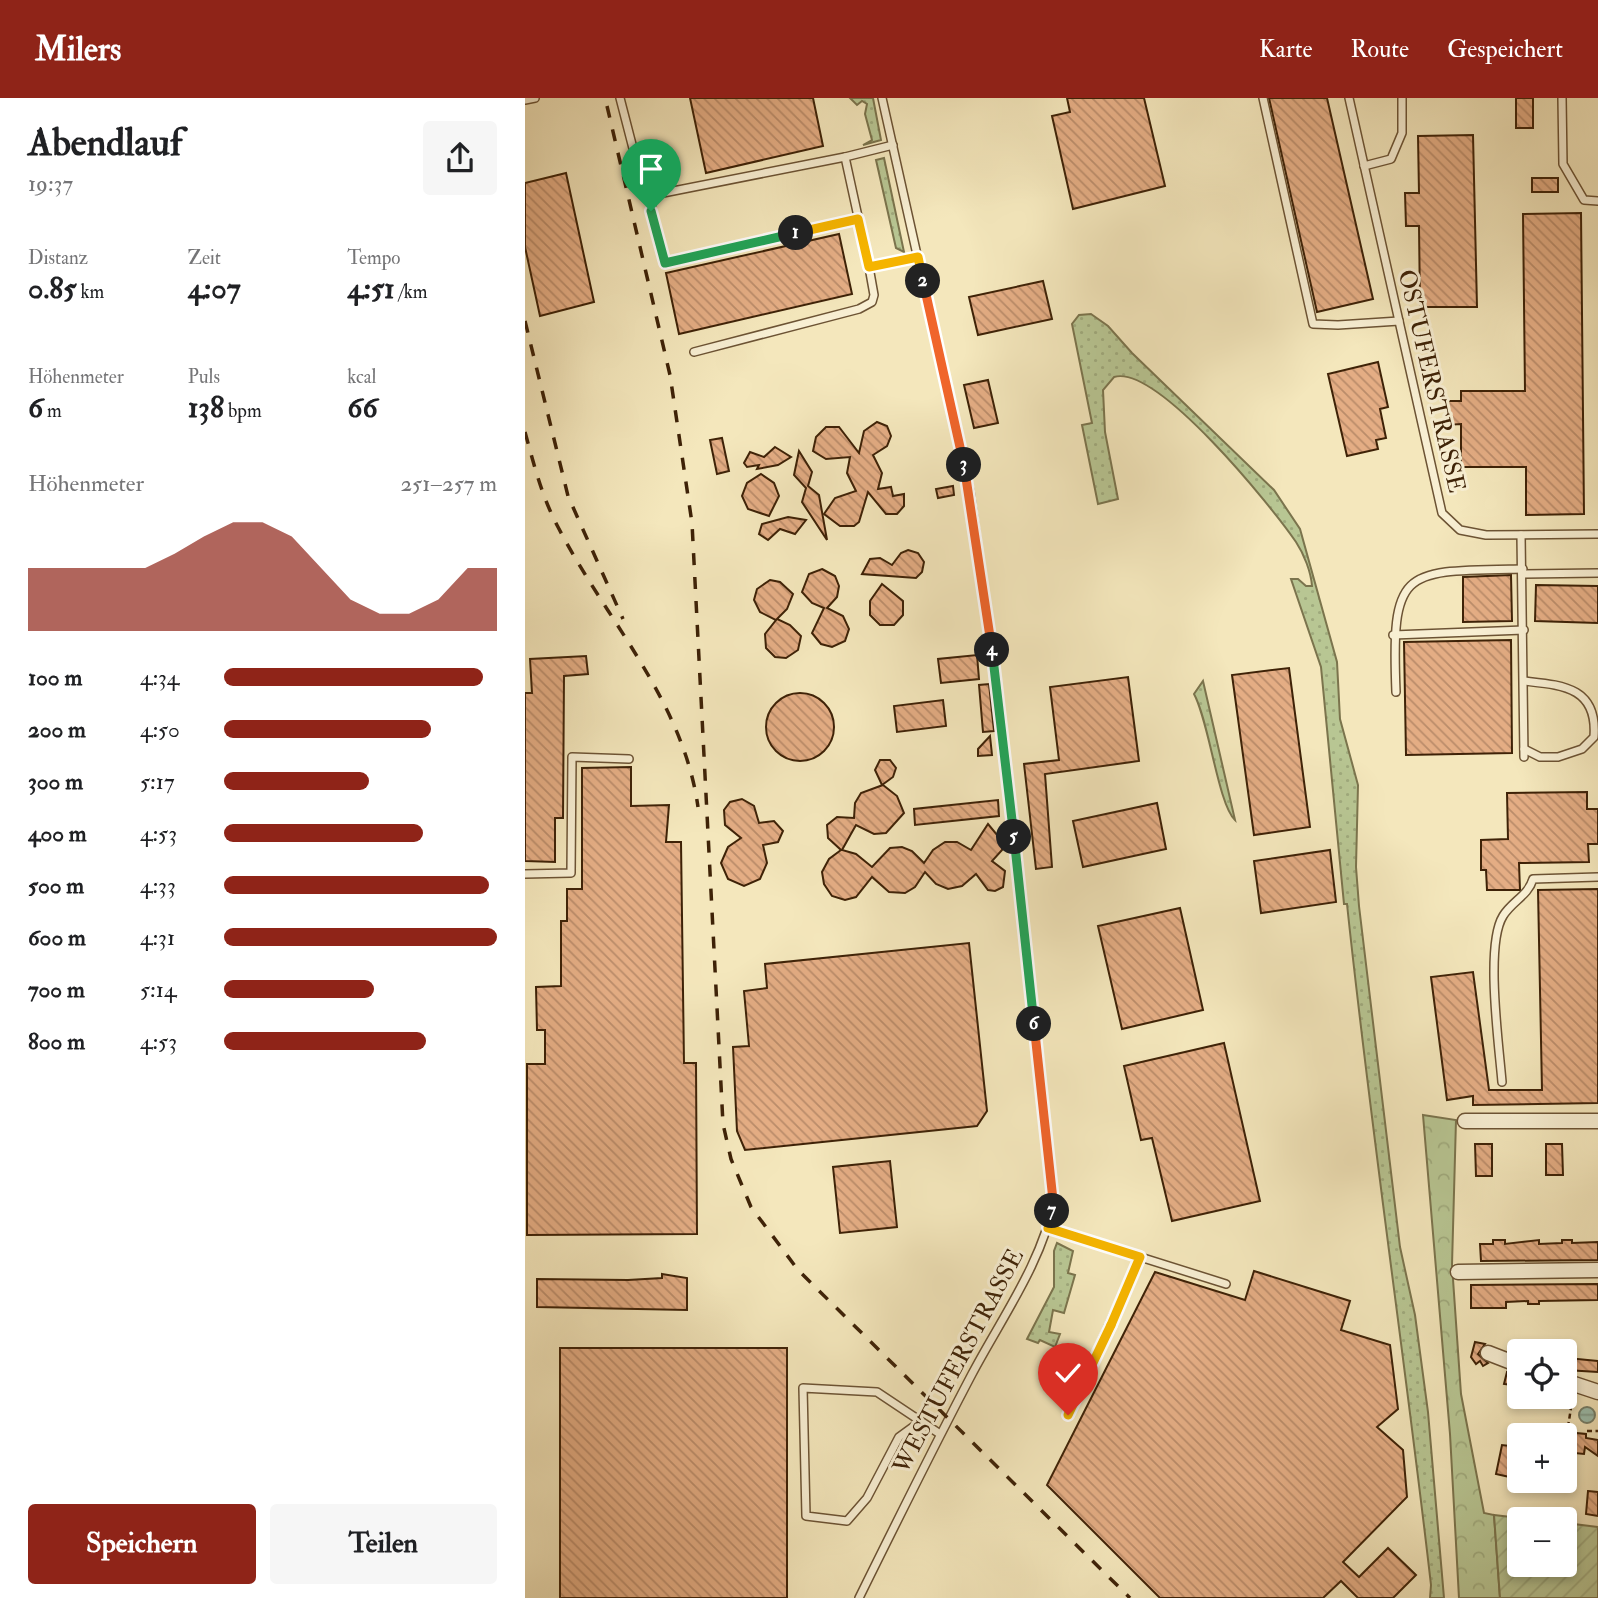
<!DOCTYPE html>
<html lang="de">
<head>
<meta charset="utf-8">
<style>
  body { margin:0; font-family:"IM FELL Double Pica",serif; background:#f6f6f6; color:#202124; height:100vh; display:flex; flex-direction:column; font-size:26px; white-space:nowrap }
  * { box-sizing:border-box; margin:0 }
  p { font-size:23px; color:#757577 }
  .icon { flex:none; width:38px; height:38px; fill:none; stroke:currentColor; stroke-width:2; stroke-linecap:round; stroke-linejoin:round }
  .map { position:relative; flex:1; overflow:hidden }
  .drawer { display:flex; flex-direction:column; background:#fff; width:525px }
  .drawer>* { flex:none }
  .fabs { position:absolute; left:982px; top:1241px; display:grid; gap:14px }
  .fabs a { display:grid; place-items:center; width:70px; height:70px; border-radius:7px; background:#fff; box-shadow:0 4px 10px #0003; font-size:35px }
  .pin { position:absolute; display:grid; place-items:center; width:60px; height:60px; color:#fff; margin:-72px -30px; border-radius:50% 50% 50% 0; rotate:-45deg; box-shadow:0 0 7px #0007 }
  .pin .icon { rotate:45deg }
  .km { position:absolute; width:35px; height:35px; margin:-18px; border-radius:50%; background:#222; color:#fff; font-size:19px; line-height:35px; text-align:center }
  .round { display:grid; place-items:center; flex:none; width:74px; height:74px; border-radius:7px; background:#f6f6f6 }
  .overview { display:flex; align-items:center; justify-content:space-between; height:119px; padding:0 28px }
  h1 { font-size:38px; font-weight:800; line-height:52px }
  .figures { display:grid; grid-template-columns:repeat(3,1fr); gap:10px; height:119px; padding:7px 28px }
  .figures div { display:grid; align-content:center }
  .figures b { font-size:30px; font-weight:800 }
  .figures small { font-size:19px; font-weight:400 }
  .figures p { font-size:19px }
  .chart { height:196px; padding:14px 28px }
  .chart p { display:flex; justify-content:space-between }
  .chart svg { width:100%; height:126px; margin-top:7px; fill:#8f2418; opacity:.7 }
  .action { display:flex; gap:14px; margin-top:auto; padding:14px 28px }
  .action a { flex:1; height:80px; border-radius:7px; background:#8f2418; color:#fff; font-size:28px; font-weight:800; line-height:80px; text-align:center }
  .action a+a { background:#f6f6f6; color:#202124 }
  ul { padding:0 28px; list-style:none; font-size:23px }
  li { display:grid; grid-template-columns:112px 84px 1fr; align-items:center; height:52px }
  li i { height:18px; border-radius:9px; background:#8f2418 }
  header { display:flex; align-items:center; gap:42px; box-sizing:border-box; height:98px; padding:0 35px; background:#8f2418; color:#fff }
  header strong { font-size:33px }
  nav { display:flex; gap:38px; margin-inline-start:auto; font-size:24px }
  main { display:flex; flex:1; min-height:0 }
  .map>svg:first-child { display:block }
</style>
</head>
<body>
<header>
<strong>Milers</strong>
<nav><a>Karte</a><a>Route</a><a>Gespeichert</a></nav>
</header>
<main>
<section class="drawer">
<div class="overview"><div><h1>Abendlauf</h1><p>19:37</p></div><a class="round"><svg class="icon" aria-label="share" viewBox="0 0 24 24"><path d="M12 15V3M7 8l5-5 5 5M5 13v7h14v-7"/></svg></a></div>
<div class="figures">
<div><p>Distanz</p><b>0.85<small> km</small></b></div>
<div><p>Zeit</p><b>4:07</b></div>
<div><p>Tempo</p><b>4:51<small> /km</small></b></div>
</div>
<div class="figures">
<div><p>Höhenmeter</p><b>6<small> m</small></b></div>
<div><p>Puls</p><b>138<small> bpm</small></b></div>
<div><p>kcal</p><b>66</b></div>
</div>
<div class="chart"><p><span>Höhenmeter</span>251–257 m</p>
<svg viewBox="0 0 160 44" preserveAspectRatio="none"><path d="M0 44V22L10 22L20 22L30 22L40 22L50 17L60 11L70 6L80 6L90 11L100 22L110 33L120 38L130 38L140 33L150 22L160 22V44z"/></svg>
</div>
<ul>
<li><b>100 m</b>4:34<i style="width:95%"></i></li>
<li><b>200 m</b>4:50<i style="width:76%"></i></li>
<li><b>300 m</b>5:17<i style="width:53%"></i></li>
<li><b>400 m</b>4:53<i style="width:73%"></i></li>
<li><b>500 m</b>4:33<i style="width:97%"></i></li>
<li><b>600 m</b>4:31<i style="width:100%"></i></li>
<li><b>700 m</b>5:14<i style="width:55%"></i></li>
<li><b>800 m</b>4:53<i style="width:74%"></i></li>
</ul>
<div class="action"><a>Speichern</a><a>Teilen</a></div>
</section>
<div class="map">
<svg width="1073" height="1500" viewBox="0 0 1073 1500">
  <defs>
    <pattern id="grass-dots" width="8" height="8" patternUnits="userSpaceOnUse" patternTransform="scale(1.75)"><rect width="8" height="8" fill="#b8c693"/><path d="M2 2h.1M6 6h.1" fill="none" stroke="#9faa7d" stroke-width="1.8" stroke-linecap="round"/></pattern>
    <pattern id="forest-crowns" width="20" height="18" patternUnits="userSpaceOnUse" patternTransform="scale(1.75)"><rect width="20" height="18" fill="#b8c693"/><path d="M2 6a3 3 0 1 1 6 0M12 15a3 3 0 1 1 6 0" fill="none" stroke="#9faa7d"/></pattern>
    <pattern id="garden-furrows" width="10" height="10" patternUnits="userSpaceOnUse" patternTransform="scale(1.75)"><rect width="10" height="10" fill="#b8c693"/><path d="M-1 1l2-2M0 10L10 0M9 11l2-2" fill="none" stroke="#9faa7d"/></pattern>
    <pattern id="water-rules" width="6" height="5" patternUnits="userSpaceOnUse" patternTransform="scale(1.75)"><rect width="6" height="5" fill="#9cc0b0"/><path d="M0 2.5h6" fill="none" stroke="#819c8d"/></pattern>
    <pattern id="building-back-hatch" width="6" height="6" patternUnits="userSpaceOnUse" patternTransform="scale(1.75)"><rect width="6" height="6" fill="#e4ad84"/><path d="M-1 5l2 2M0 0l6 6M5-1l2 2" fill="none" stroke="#ba8c6a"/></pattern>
  </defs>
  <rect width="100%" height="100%" fill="#f4e7bc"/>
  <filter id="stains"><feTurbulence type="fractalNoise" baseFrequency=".00286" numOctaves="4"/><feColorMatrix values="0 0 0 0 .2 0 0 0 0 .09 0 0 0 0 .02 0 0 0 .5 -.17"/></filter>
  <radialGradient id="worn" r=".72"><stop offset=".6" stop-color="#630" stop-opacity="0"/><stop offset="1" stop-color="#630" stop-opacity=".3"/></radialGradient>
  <g fill="url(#grass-dots)" stroke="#7b744d" stroke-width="2">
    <polygon points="325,0 348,0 356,42 338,47 347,42 340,16 342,6 337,3 332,7"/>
    <polygon points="359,60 379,154 371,150 351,62"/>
    <path d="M566 216 583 228 607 255 749 392 775 431 812 564 815 621 833 687 831 769 834 808 875 1149 890 1217 903 1314 919 1500H905L906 1487C880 1260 846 1034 822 806H819L796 569 766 481H773L781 488H787C786 474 779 456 771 444 747 409 632 266 589 279L578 292 580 334 593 401 573 406 557 327 567 325 547 226 554 217Z"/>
    <path d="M678 583 710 722C693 706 684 623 669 596Z"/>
    <polygon points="532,1145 548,1153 543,1175 550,1177 539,1215 528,1212 524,1234 535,1236 530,1249 515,1242 513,1245 502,1241 529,1189 529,1153"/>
  </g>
  <polygon fill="url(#forest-crowns)" stroke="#7b744d" stroke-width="2" points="898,1017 931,1022 927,1167 936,1296 959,1415 969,1417 975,1500 934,1500 925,1336"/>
  <polygon fill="url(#garden-furrows)" stroke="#7b744d" stroke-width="2" points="969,1417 1003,1421 994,1421 994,1466 1040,1466 1040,1425 1073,1429 1073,1500 975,1500"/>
  <circle fill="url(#water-rules)" stroke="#76816c" stroke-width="2" cx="1062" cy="1317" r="8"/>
  <g fill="url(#building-back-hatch)" stroke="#3e2207" stroke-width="2">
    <polygon points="165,0 288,0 298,48 181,75"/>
    <polygon points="542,0 619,0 640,88 548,111 527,18 545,14"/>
    <polygon points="744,0 802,0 848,201 792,214"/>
    <rect x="991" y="0" width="17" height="30"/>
    <polygon points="948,37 952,209 895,209 894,128 881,128 880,95 894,95 893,38"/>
    <polygon points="41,75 69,204 15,218 0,149 0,85"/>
    <rect x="1007" y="80" width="26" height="14"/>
    <polygon points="1056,115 1059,416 1001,417 1001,369 936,369 936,326 921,327 921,303 936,303 936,293 1000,293 998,116"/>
    <polygon points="314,136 327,196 154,236 141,175"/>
    <polygon points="518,183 527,221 453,237 444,199"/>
    <polygon points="853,264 863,309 855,311 861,340 851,342 853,351 822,358 803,276"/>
    <polygon points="463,282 473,325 449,330 439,287"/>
    <polygon points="352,324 362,328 366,338 362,348 348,357 357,375 353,391 366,389 368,398 379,396 379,408 372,416 361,416 343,394 334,424 329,428 315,428 299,416 310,400 331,393 322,375 325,359 301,361 288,353 291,339 301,329 314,329 334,355 339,333"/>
    <polygon points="197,340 204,373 192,376 185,342"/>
    <polygon points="250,349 266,359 253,367 232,371 234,367 222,369 219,365 225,354 239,359"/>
    <polygon points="274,353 287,374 283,388 294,397 302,442 277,404 281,390 269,377"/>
    <polygon points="236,376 249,385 254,398 244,418 223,411 217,398 222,385"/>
    <polygon points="428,388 429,397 413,400 411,391"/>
    <polygon points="263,419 281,422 270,436 255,431 243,442 234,436 237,426"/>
    <polygon points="383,452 393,455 399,464 397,474 391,480 337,476 345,461 355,460 367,467 376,455"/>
    <polygon points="297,471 310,478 314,488 312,499 302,510 318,518 324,531 320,543 307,549 296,546 287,535 299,510 287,505 277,494 284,476"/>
    <polygon points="986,477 987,523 938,524 938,479"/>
    <polygon points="245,482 255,484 268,496 262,511 252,521 265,527 276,538 273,552 261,560 250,559 241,550 240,536 251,522 235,514 229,502 232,491"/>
    <polygon points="357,486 378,503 378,517 369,527 355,527 345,517 345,503"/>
    <polygon points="1011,487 1073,488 1073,525 1010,523"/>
    <polygon points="986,542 987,655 881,657 879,544"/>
    <polygon points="452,557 454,581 416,585 413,561"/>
    <polygon points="61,558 63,576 39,578 38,720 30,720 30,764 0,763 0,595 7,595 5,561"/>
    <polygon points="764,570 785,729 729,737 707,577"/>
    <polygon points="603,579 614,663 520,676 527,769 511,771 499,666 534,662 525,589"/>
    <polygon points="464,586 469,633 458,634 454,587"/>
    <circle cx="275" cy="629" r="34"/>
    <polygon points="418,602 421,628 372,634 369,608"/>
    <polygon points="465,638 467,657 453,658 453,651"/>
    <polygon points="355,662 365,662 371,670 368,679 357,687 350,672"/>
    <polygon points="106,669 106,708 144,707 141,744 156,744 159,965 171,965 172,1136 2,1137 2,966 20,966 20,932 12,932 11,889 36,888 36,823 42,823 42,791 57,791 57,670"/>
    <polygon points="358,687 372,698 379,715 361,735 349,736 331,727 317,752 331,756 347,769 365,750 377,749 387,753 399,765 408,752 420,744 432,744 446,752 463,726 478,744 477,752 467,763 480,773 478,789 470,793 463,792 451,776 437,788 423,791 411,786 400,774 390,789 380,795 364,794 347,779 331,799 320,802 307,798 299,786 297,774 304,761 316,752 303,740 302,727 312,719 329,720 330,705 336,695"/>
    <polygon points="1062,694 1062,711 1073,711 1073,746 1063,746 1064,764 994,765 995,792 962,792 961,772 956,772 956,742 983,741 982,695"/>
    <polygon points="217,701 229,708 234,725 249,723 258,733 253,744 238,747 242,765 235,781 219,788 203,781 196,765 203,749 216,740 200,727 199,712 205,704"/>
    <polygon points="473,702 474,718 390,727 389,711"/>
    <polygon points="632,705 641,751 558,769 548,723"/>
    <polygon points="805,752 811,804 736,815 729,763"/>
    <polygon points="1073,791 1073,1005 948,1007 948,998 922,1002 906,879 948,874 964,992 1017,992 1013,792"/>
    <polygon points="655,810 678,912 597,931 573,828"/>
    <polygon points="444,845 462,1013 452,1028 220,1052 212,1033 208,949 224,948 219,893 242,890 240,866"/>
    <polygon points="699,945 735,1103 647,1123 627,1040 616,1042 599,968"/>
    <polygon points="950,1046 967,1046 967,1078 951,1078"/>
    <polygon points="1021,1046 1037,1046 1038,1077 1021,1077"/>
    <polygon points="365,1063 372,1129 315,1135 308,1069"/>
    <polygon points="968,1142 980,1142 980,1146 1014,1142 1014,1146 1037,1145 1037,1142 1047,1142 1047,1145 1073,1144 1073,1162 956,1163 955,1146 968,1146"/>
    <polygon points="729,1173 825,1203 816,1232 865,1247 873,1311 852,1329 878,1352 882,1399 818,1464 834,1479 863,1450 891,1477 868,1500 833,1500 816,1483 798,1500 635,1500 522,1387 630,1174 720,1202"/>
    <polygon points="137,1176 162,1180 162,1212 12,1209 12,1181 103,1182 137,1180"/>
    <polygon points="1073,1186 1073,1202 1014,1203 1014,1206 1003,1206 1003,1203 981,1204 981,1210 946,1210 946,1187"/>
    <polygon points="950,1244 960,1246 953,1256 963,1265 958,1268 955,1263 951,1266 946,1259"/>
    <rect x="35" y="1250" width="227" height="250"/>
    <polygon points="1042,1260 1073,1263 1073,1274 1041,1272"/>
    <polygon points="982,1274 994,1277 994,1288 979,1286"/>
    <polygon points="1032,1327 1042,1328 1041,1334 1061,1336 1061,1340 1073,1342 1073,1358 1060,1349 1059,1356 1040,1354 1040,1337 1031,1337"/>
    <polygon points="989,1328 994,1328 994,1360 991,1359 989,1380 971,1376 977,1347 985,1348"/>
    <polygon points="1063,1393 1073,1394 1073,1418 1061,1416"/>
  </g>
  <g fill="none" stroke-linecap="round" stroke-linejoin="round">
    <g stroke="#6c5334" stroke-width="10">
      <g id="lane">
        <polyline points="95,0 118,89 128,97 320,59"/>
        <polyline points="738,0 788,226 813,227 874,223"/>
        <polyline points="824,0 917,415 935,432 961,437 1073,436"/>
        <polyline points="1037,0 1038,66 1059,102 1073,103"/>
        <polyline points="0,2 10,0"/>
        <polyline points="368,47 320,59 344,169 393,159"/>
        <polyline points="839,68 866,61 877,35 877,0"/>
        <polyline points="128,97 126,113 140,165 333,121"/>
        <polyline points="169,254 334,211 347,204 349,197 344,169"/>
        <polyline points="996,437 999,659"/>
        <polyline points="998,476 1073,475"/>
        <polyline points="868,537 999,532"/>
        <path d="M999 583C1035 587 1073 588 1069 639L1057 651 1033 659H1015L999 651"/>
        <path d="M871 594C866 468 878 473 998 471"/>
        <polyline points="0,776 46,775 47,659 104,661"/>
        <path d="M977 984C974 947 960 847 978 818 987 803 1003 798 1008 781L1073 779"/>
        <polyline points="523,1130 701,1186"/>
        <polyline points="543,1317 615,1159"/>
        <polyline points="396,1323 374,1339 342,1400 322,1423 281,1418 278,1290 352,1294 415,1336"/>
        <path d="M334 1500C371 1425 408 1350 447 1276 476 1221 518 1163 529 1102L472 589 445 394 357 0"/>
      </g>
    </g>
    <g stroke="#6c5334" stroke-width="17">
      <g id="street">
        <polyline points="940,1023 1073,1023"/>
        <polyline points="933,1174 1073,1172"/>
        <polyline points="963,1255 994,1267"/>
        <polyline points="1040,1283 1073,1294"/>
      </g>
    </g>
    <g stroke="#3e2207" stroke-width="2.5" stroke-dasharray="5 3.5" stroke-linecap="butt">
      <polyline points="1043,1329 1048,1297"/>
      <polyline points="1062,1333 1073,1333"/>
    </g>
    <use href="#lane" stroke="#f8efd3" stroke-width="7"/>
    <use href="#street" stroke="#f8efd3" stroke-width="14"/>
    <g stroke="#3e2207" stroke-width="3.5" stroke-dasharray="12 12" stroke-linecap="butt">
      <polyline points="82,8 145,277 167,425 198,1026 206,1061 226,1109 273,1172 605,1500"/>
      <polyline points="0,223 43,398 98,521"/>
      <path d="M0 334C9 367 17 399 33 429 81 522 158 602 173 709"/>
    </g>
  </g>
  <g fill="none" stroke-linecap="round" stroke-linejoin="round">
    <g stroke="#fff" stroke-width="14">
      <polyline id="split-1" points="126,113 140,165 271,135"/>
    </g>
    <g stroke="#fff" stroke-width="14">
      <polyline id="split-2" points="271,135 333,121 344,169 393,159 398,183"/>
    </g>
    <g stroke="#fff" stroke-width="14">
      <polyline id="split-3" points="398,183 439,367"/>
    </g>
    <g stroke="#fff" stroke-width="14">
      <polyline id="split-4" points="439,367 467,552"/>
    </g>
    <g stroke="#fff" stroke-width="14">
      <polyline id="split-5" points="467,552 489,739"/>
    </g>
    <g stroke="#fff" stroke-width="14">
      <polyline id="split-6" points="489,739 509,926"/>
    </g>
    <g stroke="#fff" stroke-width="14">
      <polyline id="split-7" points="509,926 528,1102 527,1113"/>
    </g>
    <g stroke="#fff" stroke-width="14">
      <polyline id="split-8" points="527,1113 523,1130 615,1159 586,1227"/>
    </g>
    <g stroke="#fff" stroke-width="14">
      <polyline id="split-9" points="543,1317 586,1227"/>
    </g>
    <use href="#split-1" stroke="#22a559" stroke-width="9"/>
    <use href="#split-2" stroke="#f5b400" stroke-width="9"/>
    <use href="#split-3" stroke="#f0652b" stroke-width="9"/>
    <use href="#split-4" stroke="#f0652b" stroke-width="9"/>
    <use href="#split-5" stroke="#22a559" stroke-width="9"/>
    <use href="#split-6" stroke="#22a559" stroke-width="9"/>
    <use href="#split-7" stroke="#f0652b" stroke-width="9"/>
    <use href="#split-8" stroke="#f5b400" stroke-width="9"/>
    <use href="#split-9" stroke="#f5b400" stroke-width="9"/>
  </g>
  <g text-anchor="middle" stroke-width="6" stroke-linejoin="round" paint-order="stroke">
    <g font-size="24" fill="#3e2207" stroke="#f8efd3">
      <text transform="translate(907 283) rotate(77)" y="8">OSTUFERSTRASSE</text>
      <text transform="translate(433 1263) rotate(-62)" y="8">WESTUFERSTRASSE</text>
    </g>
  </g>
  <rect width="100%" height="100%" filter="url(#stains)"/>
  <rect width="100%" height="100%" fill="url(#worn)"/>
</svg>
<div class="fabs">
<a><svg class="icon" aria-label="locate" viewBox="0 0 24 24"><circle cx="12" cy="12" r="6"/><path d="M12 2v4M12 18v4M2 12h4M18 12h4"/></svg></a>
<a>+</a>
<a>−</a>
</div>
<div class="pin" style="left:126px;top:113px;background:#1e9e55"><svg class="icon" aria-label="arrive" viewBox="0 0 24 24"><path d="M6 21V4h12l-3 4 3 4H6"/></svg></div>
<div class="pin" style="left:543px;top:1317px;background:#d93025"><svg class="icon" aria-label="check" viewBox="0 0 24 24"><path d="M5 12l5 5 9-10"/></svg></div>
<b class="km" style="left:271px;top:135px">1</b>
<b class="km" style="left:398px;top:183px">2</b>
<b class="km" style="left:439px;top:367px">3</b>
<b class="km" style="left:467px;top:552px">4</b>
<b class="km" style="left:489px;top:739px">5</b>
<b class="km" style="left:509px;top:926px">6</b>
<b class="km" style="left:527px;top:1113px">7</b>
</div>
</main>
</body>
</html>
